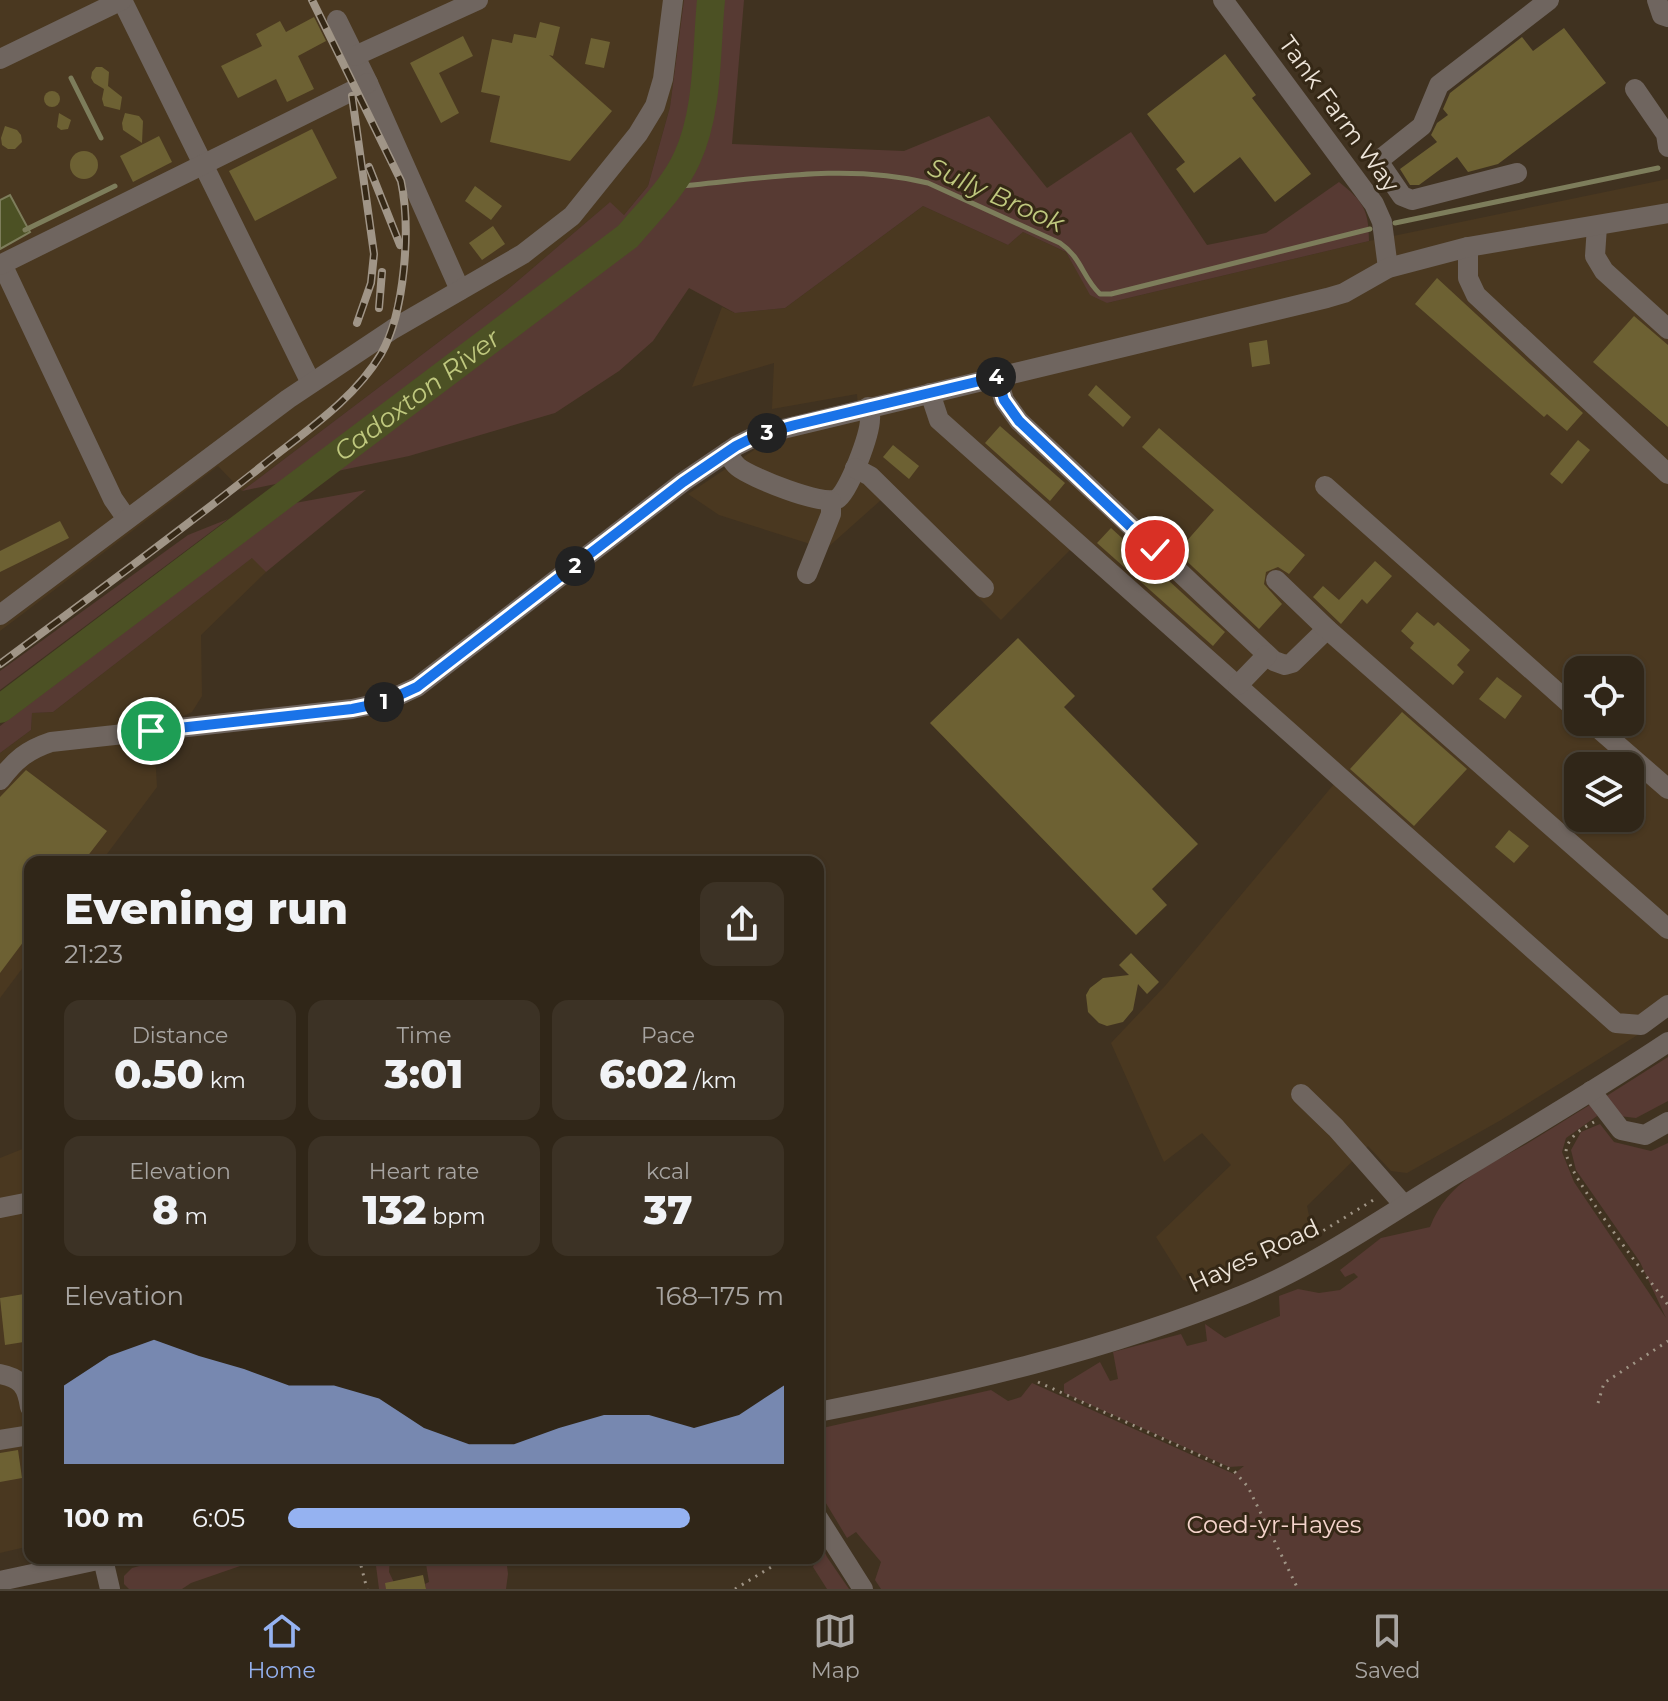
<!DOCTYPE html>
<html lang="en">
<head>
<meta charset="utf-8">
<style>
  body { margin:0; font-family:Montserrat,sans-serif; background:#3c3225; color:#f1f3f6; height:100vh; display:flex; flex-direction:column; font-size:30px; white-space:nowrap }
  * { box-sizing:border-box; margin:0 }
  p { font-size:26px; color:#a8a5a2 }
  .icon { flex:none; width:44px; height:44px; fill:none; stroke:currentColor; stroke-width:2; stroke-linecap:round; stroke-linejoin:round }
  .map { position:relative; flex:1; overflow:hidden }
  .drawer { position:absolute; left:24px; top:856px; width:800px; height:708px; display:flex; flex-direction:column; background:#302618; border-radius:16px; box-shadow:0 2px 6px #0004,0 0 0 2px #4b4337 }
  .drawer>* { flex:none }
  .tools { position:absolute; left:1564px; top:656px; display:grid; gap:16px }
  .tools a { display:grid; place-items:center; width:80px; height:80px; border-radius:16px; background:#302618; box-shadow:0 2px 6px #0004,0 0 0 2px #4b4337; font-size:40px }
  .pin { position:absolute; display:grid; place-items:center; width:68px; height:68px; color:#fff; margin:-34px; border:4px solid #fff; border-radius:50%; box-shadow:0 2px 8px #0007 }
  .km { position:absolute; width:40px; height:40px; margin:-20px; border-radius:50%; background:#222; color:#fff; font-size:22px; line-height:40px; text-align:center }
  .round { display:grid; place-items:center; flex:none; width:84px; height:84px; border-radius:16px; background:#3c3225 }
  .summary { display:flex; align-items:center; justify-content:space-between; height:136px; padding:0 40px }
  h1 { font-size:44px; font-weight:800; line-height:60px }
  .metrics { display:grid; grid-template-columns:repeat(3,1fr); gap:12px; height:136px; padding:8px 40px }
  .metrics div { display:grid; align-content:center; border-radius:16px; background:#3c3225; text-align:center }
  .metrics b { font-size:40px; font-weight:800 }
  .metrics small { font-size:22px; font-weight:400 }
  .metrics p { font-size:22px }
  .chart { height:224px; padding:16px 40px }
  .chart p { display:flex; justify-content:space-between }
  .chart svg { width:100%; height:144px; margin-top:8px; fill:#95b2f1; opacity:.7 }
  ul { padding:0 40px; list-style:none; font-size:26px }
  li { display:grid; grid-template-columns:128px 96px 1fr; align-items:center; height:60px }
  li i { height:20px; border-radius:10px; background:#95b2f1 }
  .dock { display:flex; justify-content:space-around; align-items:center; height:112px; border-top:2px solid #4b4337; background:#302618; font-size:22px; color:#a8a5a2 }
  .dock a { display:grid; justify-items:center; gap:4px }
  .dock .current { color:#95b2f1 }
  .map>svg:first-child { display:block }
</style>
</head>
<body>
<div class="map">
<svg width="1668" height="1589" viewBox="0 0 1668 1589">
  <rect width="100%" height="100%" fill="#403220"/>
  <g fill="#4a3820" fill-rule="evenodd">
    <polygon points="0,0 684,0 670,107 648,186 624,215 609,203 506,291 242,491 218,466 0,631"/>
    <path d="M1668 179V345L1594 362 1665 425 1668 422V1016L1501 1120 1407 1173 1391 1171 1368 1146 1307 1206 1311 1226 1302 1234 1199 1283 1183 1280 1156 1237 1231 1165 1202 1133 1164 1162 1111 1043 1165 986 1334 784 1070 550 1001 620 881 500 826 549 719 515 688 494 763 444 859 419 857 394 772 409 774 363 692 387 722 307 735 313 785 308 923 206 1008 245 1023 232 1066 252 1078 271 1107 303 1369 241ZM1578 670H1630V722H1578ZM1578 766H1630V818H1578Z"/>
    <polygon points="253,557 266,572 201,635 202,696 192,712 181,717 153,718 157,787 101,862 30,862 30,958 0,998 0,753 31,730 32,713 53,712"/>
    <polygon points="30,1146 30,1546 0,1553 0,1158"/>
  </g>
  <g fill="#573a33">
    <path d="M684 0H744L732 144 904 151 989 116 1047 188 1131 132 1207 245 1266 233 1339 182C1363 201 1369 210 1369 241L1107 303 1090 295 1066 252 1023 232 1008 245 923 206 785 308 735 313 689 288 653 341 619 371 555 413 409 456 242 491 506 291 610 202 624 215 648 186 670 107Z"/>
    <polygon points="366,490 266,572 252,558 53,712 32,713 31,730 0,753 0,726 295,503"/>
    <polygon points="228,519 0,690 0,671 188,535"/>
    <polygon points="1668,1057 1668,1101 1636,1118 1619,1116 1605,1097"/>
    <path d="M1593 1103 1597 1116 1566 1138 1562 1152 1574 1182 1666 1318 1640 1262 1576 1170 1571 1150 1581 1132 1600 1124 1614 1142 1651 1151 1668 1143V1589H881L875 1580 881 1562 856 1532 847 1538 818 1490V1429L991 1390 1008 1401 1021 1397 1032 1383 1234 1474 1244 1466 1229 1467 1064 1393V1384L1100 1362 1110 1381 1118 1379 1113 1352 1181 1334 1187 1346 1207 1341 1205 1324 1225 1338 1280 1316 1279 1296 1298 1289 1319 1293 1340 1290 1358 1277 1354 1273 1345 1277 1340 1270 1381 1238 1430 1227C1448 1180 1488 1166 1528 1143 1550 1130 1571 1116 1593 1103Z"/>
    <polygon points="818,1537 827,1557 849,1589 827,1589 813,1567 815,1562 812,1558 818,1558"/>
    <polygon points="168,1558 263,1558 191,1583 182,1589 129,1589 124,1584 124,1576 132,1568"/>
    <polygon points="375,1558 390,1558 389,1572 397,1589 379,1589"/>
    <polygon points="425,1558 506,1558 508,1574 506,1589 426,1589 425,1584 429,1582"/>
  </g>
  <polygon fill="#4c5124" stroke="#7d7d5b" stroke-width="2" points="10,195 30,232 0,249 0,200"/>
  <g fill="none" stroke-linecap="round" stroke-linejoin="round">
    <g stroke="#7d7d5b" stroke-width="5">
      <polyline points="71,78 101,138"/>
      <path d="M670 187C755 180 845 162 928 183L1060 243C1082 258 1082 277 1100 294H1111L1370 229"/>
      <polyline points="1395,223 1658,168"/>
      <polyline points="25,230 115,186"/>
    </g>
    <path stroke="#4c5124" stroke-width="28" id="s1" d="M0 709 628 236C649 211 674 187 687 158 709 110 706 51 711 0"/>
  </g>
  <g fill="#6d6133">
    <polygon points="314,17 326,41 298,56 314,89 287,102 276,79 238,98 221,66 262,46 256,34 280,21 286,32"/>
    <polygon points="540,22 560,27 553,56 549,55 612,111 570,161 490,142 500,96 481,92 492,39 512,43 514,34 536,38"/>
    <polygon points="1564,28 1606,83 1498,164 1468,172 1457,157 1419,185 1410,185 1400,169 1437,142 1431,135 1437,123 1448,115 1443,109 1450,93 1522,37 1533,51"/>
    <polygon points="463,36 473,56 439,73 459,113 441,123 410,63"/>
    <polygon points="591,38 610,42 604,68 585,64"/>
    <polygon points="1225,54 1256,95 1252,98 1311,174 1275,202 1240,157 1194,193 1176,169 1185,162 1147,114"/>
    <polygon points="96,67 102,67 109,72 108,86 122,97 120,110 104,106 102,99 104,89 94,83 91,78 92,72"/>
    <circle cx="52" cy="99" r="8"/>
    <polygon points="59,113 71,120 68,129 61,130 57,127"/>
    <polygon points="125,113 139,116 143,121 142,143 123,130 122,123"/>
    <polygon points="5,126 17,130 21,135 22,142 15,149 8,149 2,145 1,138"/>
    <polygon points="312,129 337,178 255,221 229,171"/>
    <polygon points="159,136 172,162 133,182 120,156"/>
    <circle cx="84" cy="165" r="14"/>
    <polygon points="475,186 502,206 491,220 465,201"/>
    <polygon points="493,226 505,244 482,260 469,243"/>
    <polygon points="1437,278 1583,413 1567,431 1547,414 1544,417 1415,304"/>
    <polygon points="1634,316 1668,345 1668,427 1593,362"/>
    <polygon points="1267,340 1270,364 1252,367 1249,343"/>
    <polygon points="1096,385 1131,417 1123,427 1088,395"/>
    <polygon points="1000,426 1065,483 1050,501 985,443"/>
    <polygon points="1159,428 1305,555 1289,574 1278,567 1266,572 1264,584 1282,604 1259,629 1177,552 1214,510 1142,447"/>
    <polygon points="1578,440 1590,450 1562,484 1550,474"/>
    <polygon points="893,445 919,466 909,479 883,457"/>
    <polygon points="60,521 69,538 0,572 0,551"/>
    <polygon points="1111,528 1225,632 1213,646 1097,543"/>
    <polygon points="1375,561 1392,576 1367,604 1362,599 1341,624 1313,597 1323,586 1339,600"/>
    <polygon points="1417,612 1434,626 1438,622 1470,650 1457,665 1464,672 1453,685 1410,648 1414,643 1401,631"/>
    <polygon points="1018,638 1075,696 1064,707 1198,844 1152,889 1167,905 1136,935 930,723"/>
    <polygon points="1497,677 1522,696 1505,719 1479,699"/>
    <polygon points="1402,712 1467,769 1414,826 1350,769"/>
    <polygon points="26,770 107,831 83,862 30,862 30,933 0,973 0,797"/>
    <polygon points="1509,830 1529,846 1514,863 1495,847"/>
    <polygon points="1131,953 1159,982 1147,994 1138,984 1133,1010 1123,1022 1107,1026 1099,1023 1088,1012 1086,995 1090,988 1103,978 1129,975 1119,965"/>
    <polygon points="30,1293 30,1341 5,1345 0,1298"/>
    <polygon points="18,1450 22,1478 0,1482 0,1453"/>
    <polygon points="423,1575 426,1589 386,1589 385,1583"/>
  </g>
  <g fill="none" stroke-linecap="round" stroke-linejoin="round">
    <g stroke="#9f9485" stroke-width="3" stroke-dasharray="2 6" stroke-linecap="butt">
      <path d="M1594 1122C1583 1128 1567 1137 1566 1152 1566 1173 1651 1282 1668 1305"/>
      <polyline points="1303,1243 1375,1199"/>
      <polyline points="1038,1382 1234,1471 1248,1487 1298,1589"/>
      <polyline points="1598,1403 1604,1383 1668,1341"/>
      <polyline points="359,1558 367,1589"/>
      <polyline points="735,1589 786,1558"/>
    </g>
    <g stroke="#6f655f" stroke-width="20">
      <polyline points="122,0 311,383"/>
      <polyline points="1223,0 1374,204 1382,222 1388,268"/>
      <polyline points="1657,0 1662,15 1668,17"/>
      <polyline points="337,20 368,83 460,290"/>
      <polyline points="355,56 478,0"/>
      <polyline points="0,59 122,0"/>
      <polyline points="1635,89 1666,134 1668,147"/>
      <polyline points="1517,173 1412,200 1402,196 1378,161 1422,126 1439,85 1549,0"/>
      <polyline points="1597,226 1595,256 1604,271 1668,329"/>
      <polyline points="1468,247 1468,278 1476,295 1668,474"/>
      <polyline points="2,264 113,499 127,519"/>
      <polyline points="0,265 368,83"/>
      <polyline points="997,377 1004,400 1019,421 1274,661 1285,665 1292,663 1327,629"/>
      <polyline points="930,393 939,420 1616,1023 1641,1025 1668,1005"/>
      <path d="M727 452C730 457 733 463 738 467 750 477 824 507 837 499 849 492 870 434 870 419 871 416 869 410 868 407"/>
      <polyline points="855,468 870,476 984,588"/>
      <polyline points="1325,486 1578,711"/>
      <polyline points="807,574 831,514 831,501"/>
      <polyline points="1276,580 1327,629 1668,929"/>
      <polyline points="0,615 288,399 393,329 523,254 572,216 638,134 655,106 663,79 673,0"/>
      <polyline points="1238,685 1267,655"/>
      <polyline points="1591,722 1668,789"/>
      <path d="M0 780C15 760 27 750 51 742L352 709C376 705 395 698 417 687L683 482 736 446 758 435 1327 298 1344 293 1388 268 1468 247 1668 213"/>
      <polyline points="1591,1091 1621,1130 1645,1135 1668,1122"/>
      <polyline points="1301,1094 1336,1128 1404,1205"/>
      <polyline points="0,1208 30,1202"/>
      <path d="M0 1374C21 1378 27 1386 30 1407"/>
      <path d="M818 1412C962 1384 1106 1351 1243 1295 1311 1267 1374 1224 1437 1185 1514 1138 1593 1092 1668 1042"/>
      <polyline points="0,1440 30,1435"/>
      <polyline points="818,1518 863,1589"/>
      <polyline points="103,1559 110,1589"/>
      <polyline points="0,1581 107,1558"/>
    </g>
    <g stroke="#a09587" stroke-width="8">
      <g id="rail">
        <polyline points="352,96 374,254 371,283 357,323"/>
        <polyline points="369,167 400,245"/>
        <polyline points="379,308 382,272"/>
        <path d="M0 664C88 599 176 534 262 466 304 432 353 401 381 354 405 312 411 228 401 181L312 0"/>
      </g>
    </g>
    <use href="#rail" stroke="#352816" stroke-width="5" stroke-dasharray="15" stroke-linecap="butt"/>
  </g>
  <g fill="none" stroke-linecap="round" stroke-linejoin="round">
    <g stroke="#fff" stroke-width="16">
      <path id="route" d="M151 731 352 709C376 705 395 698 417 687L683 482 736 446 758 435 795 425 997 377 1004 400 1019 421 1155 550"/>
    </g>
    <use href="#route" stroke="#1a73e8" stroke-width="10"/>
  </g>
  <g text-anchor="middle" stroke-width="6" stroke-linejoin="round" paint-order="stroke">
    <g font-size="24" fill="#eee5da" stroke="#352816">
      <text transform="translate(1339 114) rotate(54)" y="8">Tank Farm Way</text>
      <text transform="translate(1254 1256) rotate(-25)" y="8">Hayes Road</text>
    </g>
    <g font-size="24" fill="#f5d4cc" stroke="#352816">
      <text x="1274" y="1533">Coed-yr-Hayes</text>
    </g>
    <g font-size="26" font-style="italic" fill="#bfc87e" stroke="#352816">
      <text transform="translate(996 195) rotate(24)" y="9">Sully Brook</text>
      <text dy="9" stroke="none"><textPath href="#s1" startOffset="522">Cadoxton River</textPath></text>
    </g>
  </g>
</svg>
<div class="tools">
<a><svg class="icon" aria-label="locate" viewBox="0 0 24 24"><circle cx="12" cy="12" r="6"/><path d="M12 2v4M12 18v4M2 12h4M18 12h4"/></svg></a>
<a><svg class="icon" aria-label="layers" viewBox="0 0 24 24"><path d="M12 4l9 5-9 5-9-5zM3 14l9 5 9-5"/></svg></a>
</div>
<div class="pin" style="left:151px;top:731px;background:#1e9e55"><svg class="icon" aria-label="arrive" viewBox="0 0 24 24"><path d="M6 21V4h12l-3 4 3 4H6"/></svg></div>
<div class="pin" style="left:1155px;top:550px;background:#d93025"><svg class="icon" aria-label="check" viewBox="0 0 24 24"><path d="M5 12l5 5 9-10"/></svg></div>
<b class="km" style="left:384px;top:702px">1</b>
<b class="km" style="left:575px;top:566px">2</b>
<b class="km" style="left:767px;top:433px">3</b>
<b class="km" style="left:996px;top:377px">4</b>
<section class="drawer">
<div class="summary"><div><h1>Evening run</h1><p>21:23</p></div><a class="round"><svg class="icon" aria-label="share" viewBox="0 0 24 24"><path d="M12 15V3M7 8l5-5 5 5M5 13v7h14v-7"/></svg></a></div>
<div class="metrics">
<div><p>Distance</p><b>0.50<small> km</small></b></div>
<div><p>Time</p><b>3:01</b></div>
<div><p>Pace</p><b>6:02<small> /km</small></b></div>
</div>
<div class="metrics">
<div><p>Elevation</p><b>8<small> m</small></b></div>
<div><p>Heart rate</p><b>132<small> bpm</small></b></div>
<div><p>kcal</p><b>37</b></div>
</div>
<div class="chart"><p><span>Elevation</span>168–175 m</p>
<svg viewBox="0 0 160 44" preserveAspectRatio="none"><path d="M0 44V20L10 11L20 6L30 11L40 15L50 20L60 20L70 24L80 33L90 38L100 38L110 33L120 29L130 29L140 33L150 29L160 20V44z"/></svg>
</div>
<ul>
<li><b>100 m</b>6:05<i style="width:81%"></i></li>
</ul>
</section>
</div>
<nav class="dock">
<a class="current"><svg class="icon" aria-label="home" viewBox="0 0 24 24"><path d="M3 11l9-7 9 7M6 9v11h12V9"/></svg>Home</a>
<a><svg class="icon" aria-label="map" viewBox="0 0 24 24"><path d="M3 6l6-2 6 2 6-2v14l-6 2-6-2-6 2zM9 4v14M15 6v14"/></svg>Map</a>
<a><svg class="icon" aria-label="saved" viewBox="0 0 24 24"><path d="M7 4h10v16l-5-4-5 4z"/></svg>Saved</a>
</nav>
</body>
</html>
